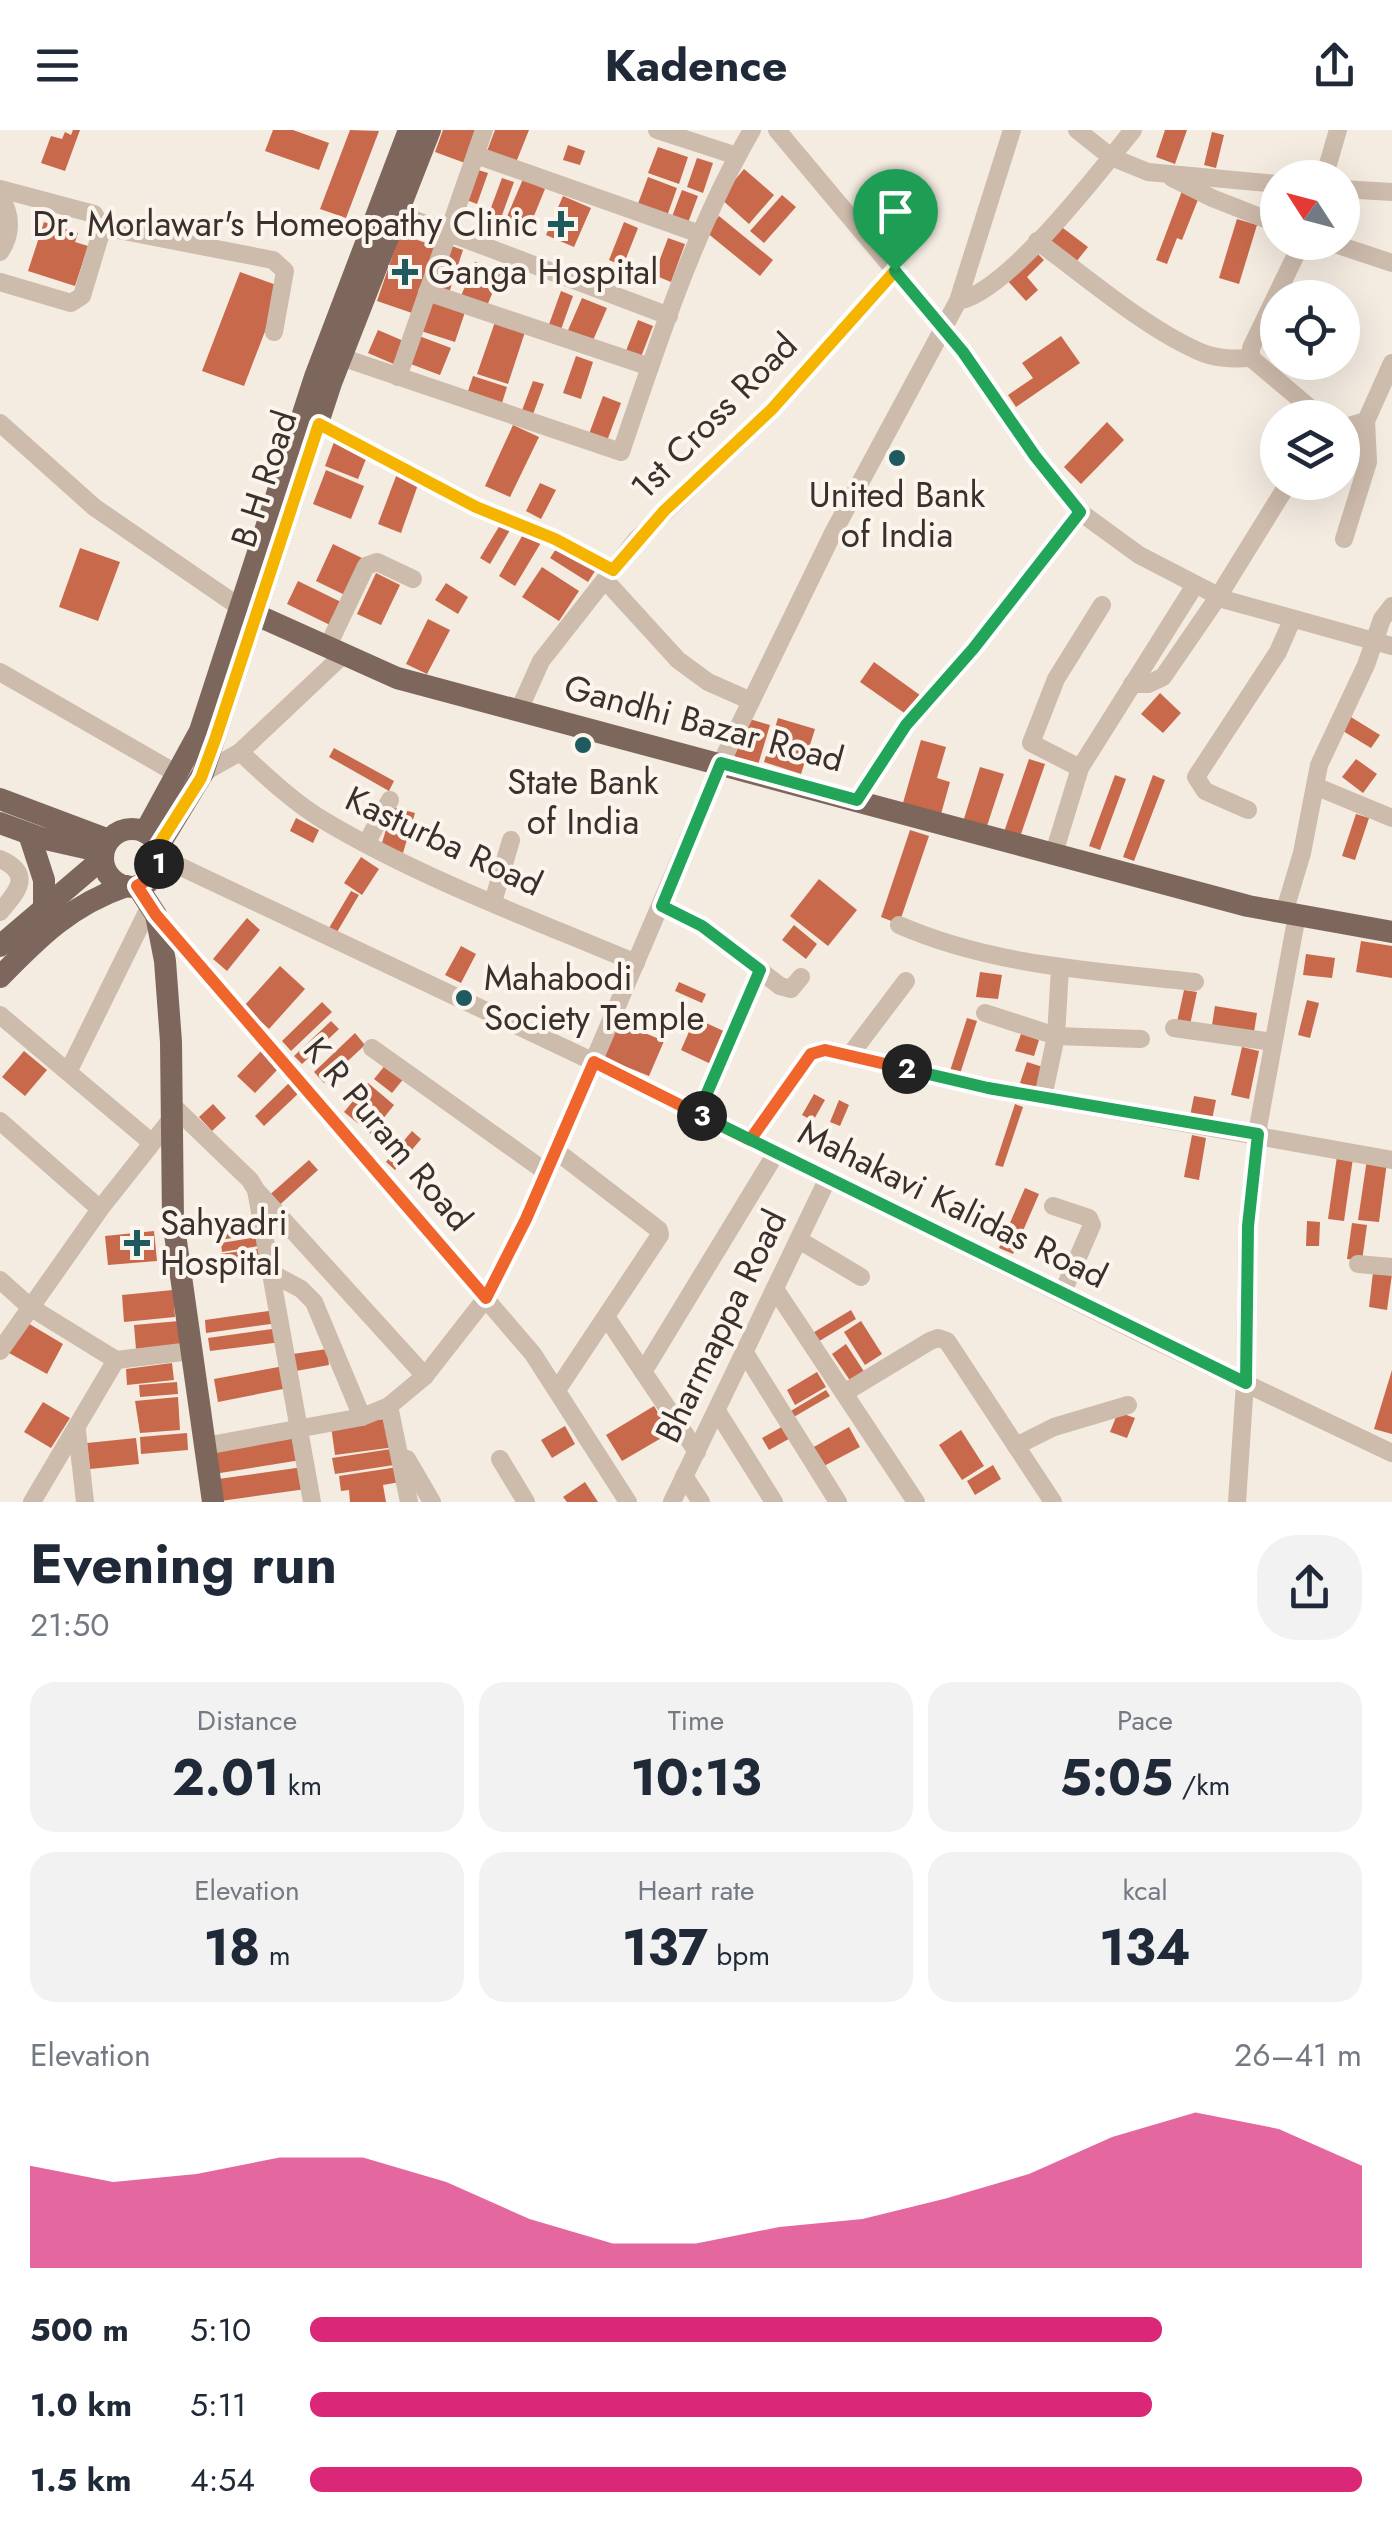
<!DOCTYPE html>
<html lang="en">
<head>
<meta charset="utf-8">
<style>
  body { margin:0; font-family:Jost,sans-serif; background:#f2f2f3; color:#1f2937; height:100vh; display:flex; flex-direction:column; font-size:38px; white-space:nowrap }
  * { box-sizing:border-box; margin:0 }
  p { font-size:32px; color:#747a83 }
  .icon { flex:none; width:55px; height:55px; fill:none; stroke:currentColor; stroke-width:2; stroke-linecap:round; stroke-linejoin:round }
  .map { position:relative; height:1372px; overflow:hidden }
  .panel { display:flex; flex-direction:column; background:#fff; flex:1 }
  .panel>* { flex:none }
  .needle { width:65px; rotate:306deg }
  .tools { position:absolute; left:1260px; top:30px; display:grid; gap:20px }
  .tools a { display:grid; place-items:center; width:100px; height:100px; border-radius:50%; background:#fff; box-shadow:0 10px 40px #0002; font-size:50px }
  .pin { position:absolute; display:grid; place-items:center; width:85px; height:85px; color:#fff; margin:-102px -42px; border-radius:50% 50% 50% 0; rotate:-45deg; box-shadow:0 0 10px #0007 }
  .pin .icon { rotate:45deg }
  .km { position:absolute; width:50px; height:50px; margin:-25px; border-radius:50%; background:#222; color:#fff; font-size:28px; line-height:50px; text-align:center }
  .round { display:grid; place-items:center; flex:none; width:105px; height:105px; border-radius:40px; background:#f2f2f3 }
  .summary { display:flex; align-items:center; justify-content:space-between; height:170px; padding:0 30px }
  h1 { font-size:55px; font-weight:700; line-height:75px }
  .metrics { display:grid; grid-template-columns:repeat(3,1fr); gap:15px; height:170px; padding:10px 30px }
  .metrics div { display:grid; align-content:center; border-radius:25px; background:#f2f2f3; text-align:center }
  .metrics b { font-size:50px; font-weight:700 }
  .metrics small { font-size:28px; font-weight:400 }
  .metrics p { font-size:28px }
  .chart { height:280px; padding:20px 30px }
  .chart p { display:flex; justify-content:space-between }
  .chart svg { width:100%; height:180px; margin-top:10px; fill:#db2777; opacity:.7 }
  ul { padding:0 30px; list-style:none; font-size:32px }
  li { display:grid; grid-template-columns:160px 120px 1fr; align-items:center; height:75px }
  li i { height:25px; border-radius:12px; background:#db2777 }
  header { display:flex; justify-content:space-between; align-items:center; height:130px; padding:0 30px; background:#fff; font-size:45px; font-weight:700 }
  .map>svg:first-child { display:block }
</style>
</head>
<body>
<header><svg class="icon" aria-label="menu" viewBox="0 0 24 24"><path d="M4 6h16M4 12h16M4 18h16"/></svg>Kadence<svg class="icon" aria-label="share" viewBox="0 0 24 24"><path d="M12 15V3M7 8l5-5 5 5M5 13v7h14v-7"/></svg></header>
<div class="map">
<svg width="1392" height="1372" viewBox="0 0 1392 1372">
  <rect width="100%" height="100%" fill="#f4ebe1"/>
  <g fill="#c8694b">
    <polygon points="73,0 80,0 65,41 41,33 51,6 62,9 65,2 71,5"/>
    <polygon points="273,0 293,0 329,13 319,40 265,21"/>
    <polygon points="350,0 379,1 346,88 320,79"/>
    <polygon points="443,0 478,0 465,33 435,22"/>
    <polygon points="495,0 529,0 515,35 486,24"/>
    <polygon points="1165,0 1187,0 1175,34 1156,27"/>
    <polygon points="1212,2 1224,5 1216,38 1204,35"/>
    <polygon points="568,15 585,21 580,35 563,30"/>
    <polygon points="658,17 688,27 679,54 648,43"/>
    <polygon points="697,28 713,33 703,63 687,57"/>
    <polygon points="475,39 488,43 477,74 464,69"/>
    <polygon points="744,39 774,65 749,94 720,68"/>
    <polygon points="648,47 677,58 666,89 636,79"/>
    <polygon points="502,48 514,52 501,88 489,83"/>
    <polygon points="523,49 545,59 529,98 506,89"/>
    <polygon points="682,60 698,66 686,98 670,92"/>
    <polygon points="1182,61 1199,67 1182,110 1177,108 1167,134 1156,130"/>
    <polygon points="782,65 796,77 764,113 750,101"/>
    <polygon points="563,66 591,78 574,117 546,105"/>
    <polygon points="719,86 773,130 760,146 706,102"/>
    <polygon points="1237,89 1257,95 1239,154 1219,148"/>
    <polygon points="44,92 78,103 75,112 88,116 75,156 28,141"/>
    <polygon points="624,92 638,98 623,136 609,130"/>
    <polygon points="1059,95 1088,117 1076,132 1047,110"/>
    <polygon points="400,104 438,117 415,184 377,171"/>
    <polygon points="668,108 685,114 671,152 654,145"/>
    <polygon points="449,115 463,120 448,166 433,161"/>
    <polygon points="1036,122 1044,130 1027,147 1038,160 1026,171 1006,149"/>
    <polygon points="475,132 501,142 487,176 461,166"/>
    <polygon points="240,142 282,157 244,256 202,241"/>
    <polygon points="561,161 573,166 559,205 547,200"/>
    <polygon points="582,168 607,178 591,215 566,205"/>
    <polygon points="431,171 465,182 455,212 421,201"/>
    <polygon points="638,190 653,196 639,232 624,226"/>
    <polygon points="495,192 525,202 508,254 477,244"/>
    <polygon points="378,200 406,212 396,235 368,223"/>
    <polygon points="419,206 451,218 440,245 408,233"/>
    <polygon points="1061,206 1080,233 1016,277 1008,265 1033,248 1022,233"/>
    <polygon points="576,226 593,232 581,269 563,263"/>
    <polygon points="473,246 507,257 502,273 468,261"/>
    <polygon points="533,251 544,254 532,287 521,283"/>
    <polygon points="603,266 621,273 607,311 589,304"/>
    <polygon points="1107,292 1124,310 1081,354 1064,337"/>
    <polygon points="513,295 539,307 510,367 485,356"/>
    <polygon points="334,312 368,324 358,349 325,336"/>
    <polygon points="326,340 364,356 351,389 313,374"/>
    <polygon points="398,341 420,349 401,403 378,394"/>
    <polygon points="540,353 556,360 541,389 526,381"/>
    <polygon points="503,390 513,395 490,434 480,428"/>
    <polygon points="525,401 542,411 515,456 499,446"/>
    <polygon points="560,413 597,438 588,452 550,428"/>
    <polygon points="333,414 364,429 347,466 316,451"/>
    <polygon points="80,418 120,432 98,491 59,477"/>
    <polygon points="542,437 579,461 559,491 522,467"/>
    <polygon points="376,443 400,455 381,495 357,484"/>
    <polygon points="298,451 343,473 332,496 287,474"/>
    <polygon points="446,453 468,467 458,484 435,470"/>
    <polygon points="428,489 450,500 427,544 406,534"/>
    <polygon points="874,532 924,568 910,587 860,552"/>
    <polygon points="1160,563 1181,583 1163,603 1141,584"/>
    <polygon points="1346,584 1380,605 1371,618 1338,598"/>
    <polygon points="746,588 770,595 758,635 734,627"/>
    <polygon points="778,588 815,599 801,644 764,632"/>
    <polygon points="921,610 946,617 937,648 950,652 941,684 903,673"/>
    <polygon points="334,618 394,651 389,661 329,627"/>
    <polygon points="1029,629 1045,634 1020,707 1004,702"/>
    <polygon points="1356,629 1377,644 1363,663 1342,647"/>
    <polygon points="980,637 1004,644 986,699 963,692"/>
    <polygon points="1115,645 1126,649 1100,720 1089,716"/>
    <polygon points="1153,645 1165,650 1134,731 1123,727"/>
    <polygon points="393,677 415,683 403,723 381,716"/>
    <polygon points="1356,684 1369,688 1355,730 1342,726"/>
    <polygon points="296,688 319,700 313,713 290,701"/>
    <polygon points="910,700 929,706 899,794 881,787"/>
    <polygon points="361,727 379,739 362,765 344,753"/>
    <polygon points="819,749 857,780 828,816 790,786"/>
    <polygon points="351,761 359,765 337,802 329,798"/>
    <polygon points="247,788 260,800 227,841 213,829"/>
    <polygon points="794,795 817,814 806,829 782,810"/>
    <polygon points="1361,811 1392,816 1392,848 1356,842"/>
    <polygon points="461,816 476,824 461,853 445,845"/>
    <polygon points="1306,824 1335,828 1332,848 1303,845"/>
    <polygon points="280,836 305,859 269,899 244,876"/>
    <polygon points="980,842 1002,845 998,869 976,867"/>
    <polygon points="679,852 706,864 702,873 675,861"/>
    <polygon points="1184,860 1197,862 1190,895 1177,892"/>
    <polygon points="1307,870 1319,873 1310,908 1298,905"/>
    <polygon points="322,872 332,882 291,921 282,911"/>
    <polygon points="1215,876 1257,883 1254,902 1212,895"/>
    <polygon points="695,888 728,903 713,935 681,920"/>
    <polygon points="967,888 977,891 959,947 949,944"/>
    <polygon points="331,891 339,899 302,934 294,926"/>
    <polygon points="616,891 664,911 649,946 602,927"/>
    <polygon points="355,903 365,915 324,953 314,942"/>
    <polygon points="1021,904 1039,910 1034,926 1015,921"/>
    <polygon points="1242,917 1259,921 1249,969 1231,965"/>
    <polygon points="262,920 280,937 255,963 237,946"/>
    <polygon points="24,921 47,940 25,966 2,947"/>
    <polygon points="1027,932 1046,938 1039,959 1020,953"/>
    <polygon points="387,933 405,947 392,963 374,949"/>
    <polygon points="291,951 301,961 264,996 255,986"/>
    <polygon points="368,953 394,975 371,1004 344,982"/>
    <polygon points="814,964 825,970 813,991 802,985"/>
    <polygon points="1194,966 1216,970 1211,995 1189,991"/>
    <polygon points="839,970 849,975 840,996 830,992"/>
    <polygon points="213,974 226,988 212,1001 199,987"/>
    <polygon points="1015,974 1023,977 1003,1037 995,1035"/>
    <polygon points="412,1001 421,1009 395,1040 386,1032"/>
    <polygon points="1192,1005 1206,1008 1199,1050 1184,1047"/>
    <polygon points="1337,1026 1353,1028 1344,1091 1328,1089"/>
    <polygon points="1367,1029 1387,1032 1379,1092 1358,1090"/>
    <polygon points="309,1030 318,1040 274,1080 265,1069"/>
    <polygon points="1025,1058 1039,1064 1013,1124 999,1118"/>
    <polygon points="1307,1091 1320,1092 1319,1116 1306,1116"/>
    <polygon points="1352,1093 1367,1095 1362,1131 1347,1129"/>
    <polygon points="262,1095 263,1103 220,1110 219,1102"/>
    <polygon points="154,1101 157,1131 108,1135 105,1106"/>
    <polygon points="263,1106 265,1115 222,1122 221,1113"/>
    <polygon points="264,1118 266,1130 222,1136 220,1124"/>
    <polygon points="1373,1142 1392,1144 1387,1180 1369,1177"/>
    <polygon points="173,1160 175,1187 124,1192 122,1165"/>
    <polygon points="276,1180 278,1193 206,1203 205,1190"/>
    <polygon points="851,1180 856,1189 816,1213 811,1204"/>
    <polygon points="179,1191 181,1214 136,1219 134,1195"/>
    <polygon points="861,1191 882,1224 865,1235 844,1202"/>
    <polygon points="26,1192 63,1214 47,1244 9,1223"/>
    <polygon points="280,1198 281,1212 210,1221 208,1208"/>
    <polygon points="846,1214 865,1243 851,1252 832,1224"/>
    <polygon points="327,1219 329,1235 296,1241 293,1224"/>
    <polygon points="172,1233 174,1250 127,1255 126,1239"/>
    <polygon points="284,1236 288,1258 218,1272 214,1249"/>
    <polygon points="1392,1240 1392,1304 1374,1299"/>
    <polygon points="817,1242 826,1257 795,1275 787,1260"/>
    <polygon points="177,1252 178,1264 140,1267 139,1255"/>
    <polygon points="826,1260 830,1266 792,1288 789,1282"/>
    <polygon points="178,1267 180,1300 140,1303 135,1271"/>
    <polygon points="43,1272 70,1288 51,1318 24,1302"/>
    <polygon points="654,1276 670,1303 622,1331 606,1305"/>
    <polygon points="1118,1282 1135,1288 1127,1308 1110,1302"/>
    <polygon points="392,1288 395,1317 335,1325 331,1296"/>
    <polygon points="787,1294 794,1306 769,1320 762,1308"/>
    <polygon points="565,1296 575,1314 552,1328 541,1310"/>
    <polygon points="849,1297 860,1317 822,1337 812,1318"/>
    <polygon points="961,1300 984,1336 962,1350 939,1315"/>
    <polygon points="187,1303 188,1320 141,1324 140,1307"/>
    <polygon points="297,1305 301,1330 214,1344 210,1319"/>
    <polygon points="136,1308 139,1334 90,1339 87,1313"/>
    <polygon points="391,1319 394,1335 335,1344 332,1328"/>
    <polygon points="993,1335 1001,1349 975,1365 967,1351"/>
    <polygon points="303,1337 306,1359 221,1371 218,1349"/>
    <polygon points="398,1337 400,1352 383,1355 386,1372 350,1372 349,1360 341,1361 339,1346"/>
    <polygon points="585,1352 598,1372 567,1372 563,1367"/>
  </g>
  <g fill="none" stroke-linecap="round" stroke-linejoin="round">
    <g stroke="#cdbbac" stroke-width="18">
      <polyline points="657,0 737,26"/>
      <polyline points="777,0 963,222 1035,326 1080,382 1139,425 1226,470 1392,516"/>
      <polyline points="1077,0 1111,27 1148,42 1278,54"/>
      <polyline points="476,25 700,104"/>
      <polyline points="1172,48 1212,68 1278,94"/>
      <polyline points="1324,48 1338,0"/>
      <polyline points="0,59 94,84 103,100"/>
      <polyline points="1342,59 1392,62"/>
      <path d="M0 67C12 84 12 105 0 122"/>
      <polyline points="399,84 669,186"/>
      <path d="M1037 111C1085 146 1144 197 1198 221 1215 229 1233 229 1251 228"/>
      <polyline points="1302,112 1251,218 1251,228 1322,288"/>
      <polyline points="1329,112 1392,133"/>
      <polyline points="0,152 71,173 82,166 100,106 108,98 273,130 285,141 274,202"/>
      <polyline points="427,162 650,237"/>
      <path d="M958 171C1008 162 1099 42 1133 0"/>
      <path d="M341 227 621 322C658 213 694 100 752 0"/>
      <polyline points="398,247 484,0"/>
      <polyline points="0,293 94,377 241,478"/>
      <polyline points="319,294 476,377 555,409 613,440"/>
      <polyline points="1342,298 1366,291 1392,233"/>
      <polyline points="1344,409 1368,332 1366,291"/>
      <polyline points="605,450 678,530 708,552 751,571"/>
      <polyline points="327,518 366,436 377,432 413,449"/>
      <polyline points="0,542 179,645"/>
      <polyline points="1132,554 1148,554 1163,547 1218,467 1289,352"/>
      <polyline points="519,580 541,531 636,410 772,279 895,141"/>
      <path d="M240 622C266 646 293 672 323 690 420 748 532 789 636 833"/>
      <polyline points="1080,638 1031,613 1056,549 1102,475"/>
      <polyline points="203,643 240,622 343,525"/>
      <polyline points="1315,656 1392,688"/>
      <polyline points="857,670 907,595 973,519 1080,382"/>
      <polyline points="1248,680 1205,661 1196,647 1278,522 1292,490"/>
      <polyline points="367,712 390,670"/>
      <polyline points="1054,723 1080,638 1195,455"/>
      <polyline points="160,727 594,932 1154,1210 1392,1323"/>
      <path d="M0 729C34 744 17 762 0 782"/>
      <polyline points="493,772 511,710"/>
      <polyline points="662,776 702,796 780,856 791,859 801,847"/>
      <polyline points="1284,783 1302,723 1319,635 1366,535 1382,489 1392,476"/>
      <polyline points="156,785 533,1224 628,1372"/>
      <path d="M899 795C993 836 1095 841 1195 852"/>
      <polyline points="985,883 1056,906 1141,909"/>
      <polyline points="0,885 151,1012"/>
      <polyline points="1174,898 1273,912"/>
      <polyline points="372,918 546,1042"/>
      <polyline points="850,925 906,851"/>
      <polyline points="69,940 150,776"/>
      <polyline points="1043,967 1056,906 1060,838"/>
      <polyline points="171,974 250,1050 256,1060 312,1372"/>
      <polyline points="699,984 760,840"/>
      <polyline points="0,991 100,1079"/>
      <polyline points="749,1009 811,924 825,919 988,958 1392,1030"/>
      <polyline points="555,1020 659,1100 660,1105 557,1260"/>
      <polyline points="256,1060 425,1246"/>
      <polyline points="1053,1076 1089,1088 1092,1095 1062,1164"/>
      <polyline points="799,1110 861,1147"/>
      <polyline points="1358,1134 1392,1137"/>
      <polyline points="273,1144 301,1159 314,1172 362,1287"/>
      <polyline points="0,1150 30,1177 116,1230 191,1221"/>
      <polyline points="775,1159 916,1372"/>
      <polyline points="607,1188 697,1322"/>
      <polyline points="0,1221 100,1079 172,988"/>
      <polyline points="745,1223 838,1372"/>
      <polyline points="643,1242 776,1023"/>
      <polyline points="844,1263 930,1211 938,1208 947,1211 1053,1372"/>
      <polyline points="389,1276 409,1372"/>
      <polyline points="717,1281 774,1372"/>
      <polyline points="77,1301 85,1372"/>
      <polyline points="205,1316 362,1287 389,1276 425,1246 486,1168 526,1089 721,633 833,403 958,171 1012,0"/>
      <polyline points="1016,1316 1054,1297 1128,1275"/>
      <polyline points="407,1329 432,1372"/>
      <polyline points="500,1329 526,1372"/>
      <polyline points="684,1346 701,1372"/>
      <polyline points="32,1372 116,1230"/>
      <polyline points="672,1372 828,1048"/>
      <polyline points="1237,1372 1245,1253 1247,1096 1259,992 1297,785"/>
    </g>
    <g stroke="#7d675c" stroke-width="22">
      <polyline points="241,478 397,548 1248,776 1392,802"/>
      <polyline points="0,669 109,710"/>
      <polyline points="0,693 41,708 103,722"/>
      <circle cx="132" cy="728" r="29"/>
      <polyline points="145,702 200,601 315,247 409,0"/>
      <polyline points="29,704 44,750 44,777"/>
      <polyline points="158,717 203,643 331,253 430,0"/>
      <polyline points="137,756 156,785 165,831 171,912 173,1090 213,1372"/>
      <polyline points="0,816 103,728"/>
      <path d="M0 847C40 806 71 775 126 756"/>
    </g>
  </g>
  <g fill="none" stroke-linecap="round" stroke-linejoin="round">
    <g stroke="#fff" stroke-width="20">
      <polyline id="split-1" points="159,734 158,716 201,648 216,607 319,294 476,377 555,409 613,440 664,381 772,279 895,141"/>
    </g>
    <g stroke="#fff" stroke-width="20">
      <polyline id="split-2" points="159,734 154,746 137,756 156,785 486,1168 526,1089 594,932 750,1010 811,924 825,920 907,939"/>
    </g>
    <g stroke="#fff" stroke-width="20">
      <polyline id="split-3" points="702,986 1246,1253 1248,1096 1258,1004 988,958 907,939"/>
    </g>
    <g stroke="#fff" stroke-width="20">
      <polyline id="split-4" points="702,986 698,984 760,840 702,796 662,776 721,633 857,670 906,595 973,519 1080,382 1035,326 963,222 895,141"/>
    </g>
    <use href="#split-1" stroke="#f5b400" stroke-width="12"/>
    <use href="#split-2" stroke="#f0652b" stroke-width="12"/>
    <use href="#split-3" stroke="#22a559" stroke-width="12"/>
    <use href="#split-4" stroke="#22a559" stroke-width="12"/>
  </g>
  <g fill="#1f5a5e" stroke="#fbf5ee" stroke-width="4">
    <path d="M556 79h10v10h10v10h-10v10h-10v-10h-10v-10h10z"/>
    <path d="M400 127h10v10h10v10h-10v10h-10v-10h-10v-10h10z"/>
    <circle cx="897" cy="328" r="10"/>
    <circle cx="583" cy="615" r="10"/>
    <circle cx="464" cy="868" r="10"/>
    <path d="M132 1098h10v10h10v10h-10v10h-10v-10h-10v-10h10z"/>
  </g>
  <g text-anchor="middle" stroke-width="8" stroke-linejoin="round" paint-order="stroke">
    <g font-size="35" fill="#3b302b" stroke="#fbf5ee" text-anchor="start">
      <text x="538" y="106" text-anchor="end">Dr. Morlawar's Homeopathy Clinic</text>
      <text x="428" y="154">Ganga Hospital</text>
      <text x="897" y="377" text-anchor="middle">United Bank<tspan x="897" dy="40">of India</tspan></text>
      <text x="583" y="664" text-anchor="middle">State Bank<tspan x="583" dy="40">of India</tspan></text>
      <text x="484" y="860">Mahabodi<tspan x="484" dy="40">Society Temple</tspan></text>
      <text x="160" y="1105">Sahyadri<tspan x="160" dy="40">Hospital</tspan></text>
    </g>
    <g font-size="35" fill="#3b302b" stroke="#fbf5ee">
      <text transform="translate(714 286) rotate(-45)" y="12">1st Cross Road</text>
      <text transform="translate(264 349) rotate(-72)" y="12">B H Road</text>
      <text transform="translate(704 593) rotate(15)" y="12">Gandhi Bazar Road</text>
      <text transform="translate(444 711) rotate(25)" y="12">Kasturba Road</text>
      <text transform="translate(388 1004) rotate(50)" y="12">K R Puram Road</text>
      <text transform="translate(953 1074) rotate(26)" y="12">Mahakavi Kalidas Road</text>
      <text transform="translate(721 1196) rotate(-64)" y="12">Bharmappa Road</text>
    </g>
  </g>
</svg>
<div class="tools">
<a><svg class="needle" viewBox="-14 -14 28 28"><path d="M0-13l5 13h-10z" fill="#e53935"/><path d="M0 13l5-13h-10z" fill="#747a83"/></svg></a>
<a><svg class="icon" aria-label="locate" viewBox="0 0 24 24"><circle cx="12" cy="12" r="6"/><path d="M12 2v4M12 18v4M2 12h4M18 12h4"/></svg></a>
<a><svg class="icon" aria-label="layers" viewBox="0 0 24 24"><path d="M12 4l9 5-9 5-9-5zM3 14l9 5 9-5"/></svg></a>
</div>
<div class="pin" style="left:895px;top:141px;background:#1e9e55"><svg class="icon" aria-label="arrive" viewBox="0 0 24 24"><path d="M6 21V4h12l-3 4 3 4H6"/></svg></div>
<b class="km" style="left:159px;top:734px">1</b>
<b class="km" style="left:907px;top:939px">2</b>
<b class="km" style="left:702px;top:986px">3</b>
</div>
<section class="panel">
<div class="summary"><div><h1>Evening run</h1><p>21:50</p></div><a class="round"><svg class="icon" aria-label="share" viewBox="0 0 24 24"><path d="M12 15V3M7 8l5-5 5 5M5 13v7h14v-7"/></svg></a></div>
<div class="metrics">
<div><p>Distance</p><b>2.01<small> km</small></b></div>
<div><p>Time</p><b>10:13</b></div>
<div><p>Pace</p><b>5:05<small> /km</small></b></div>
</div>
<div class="metrics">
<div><p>Elevation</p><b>18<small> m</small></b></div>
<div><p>Heart rate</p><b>137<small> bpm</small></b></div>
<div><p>kcal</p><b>134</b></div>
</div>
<div class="chart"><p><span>Elevation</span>26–41 m</p>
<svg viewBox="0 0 160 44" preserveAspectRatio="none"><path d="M0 44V19L10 23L20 21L30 17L40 17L50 23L60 32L70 38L80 38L90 34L100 32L110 27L120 21L130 12L140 6L150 10L160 19V44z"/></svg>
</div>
<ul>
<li><b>500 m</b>5:10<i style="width:81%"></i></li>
<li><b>1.0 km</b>5:11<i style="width:80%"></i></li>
<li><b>1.5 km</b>4:54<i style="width:100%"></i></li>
</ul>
</section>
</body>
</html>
